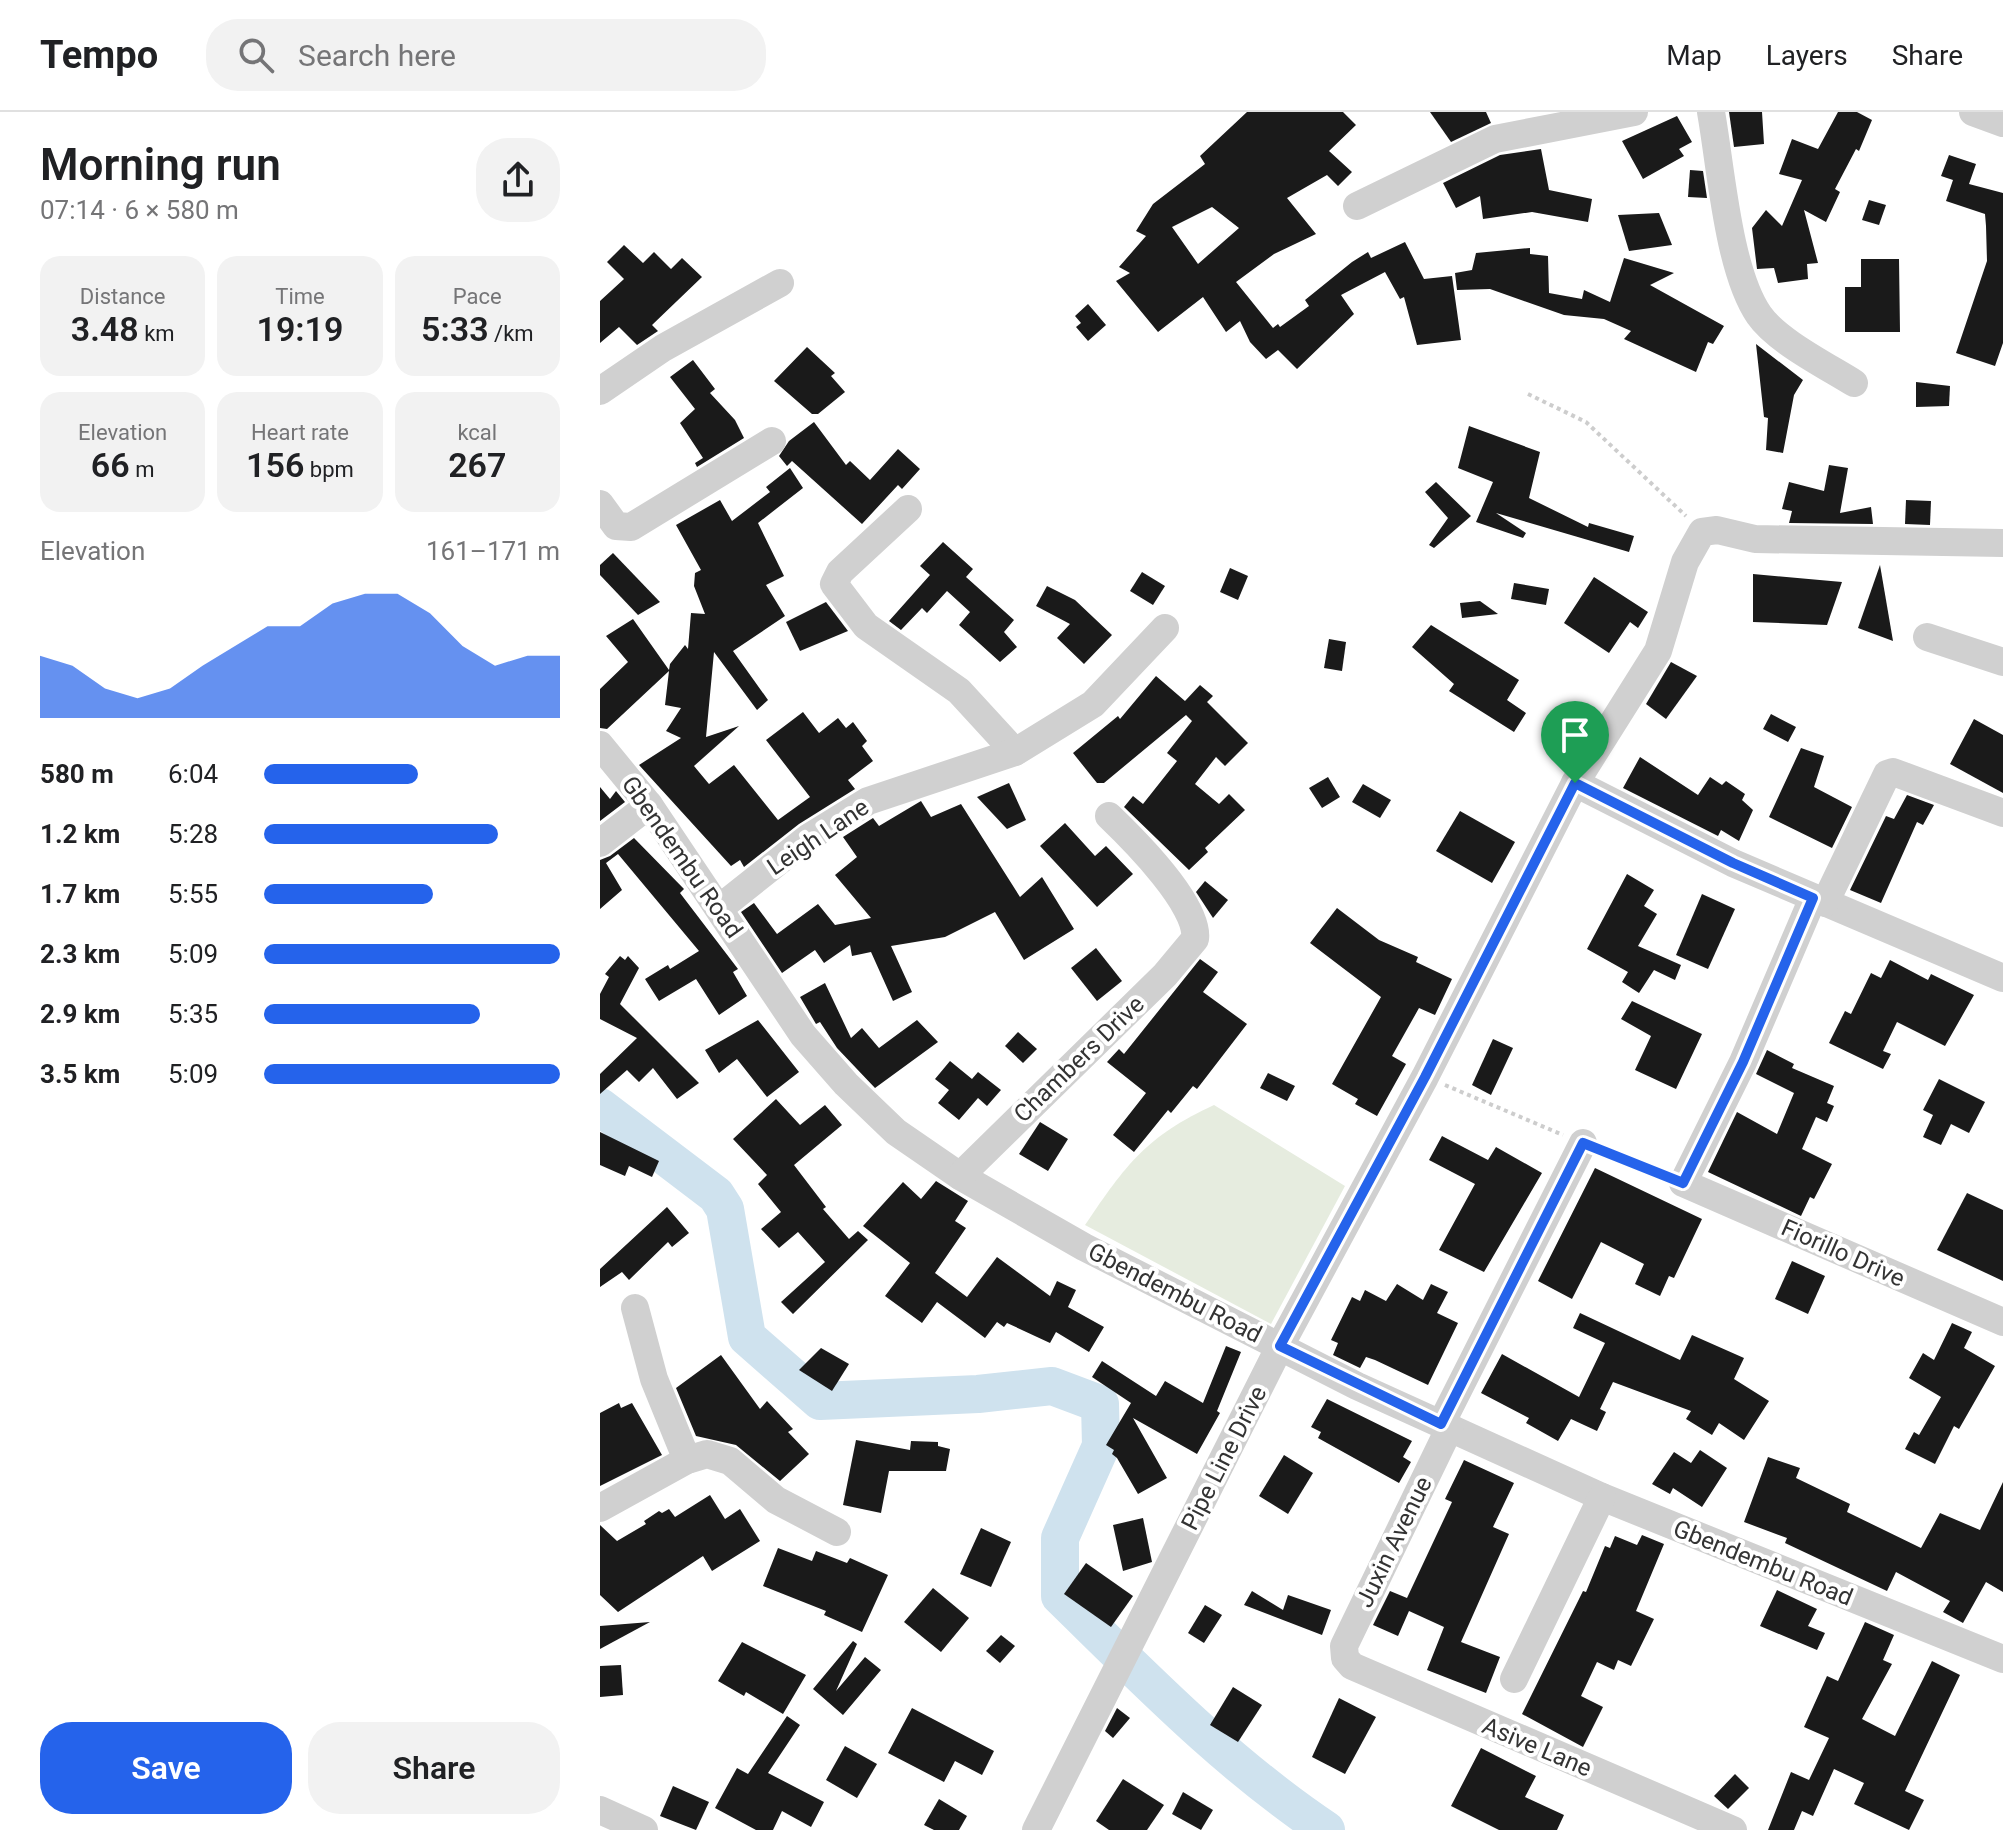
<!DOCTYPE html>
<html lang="en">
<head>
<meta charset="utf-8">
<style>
  body { margin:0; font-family:Roboto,sans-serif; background:#f2f2f2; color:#202124; height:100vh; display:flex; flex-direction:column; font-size:30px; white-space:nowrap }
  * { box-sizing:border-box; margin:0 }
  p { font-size:26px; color:#757577 }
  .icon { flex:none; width:44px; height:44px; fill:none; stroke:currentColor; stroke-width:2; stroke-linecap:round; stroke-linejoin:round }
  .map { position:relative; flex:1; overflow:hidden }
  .panel { display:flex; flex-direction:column; background:#fff; width:600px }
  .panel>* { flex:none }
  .pin { position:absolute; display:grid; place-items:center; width:68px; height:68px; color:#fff; margin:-82px -34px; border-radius:50% 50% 50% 0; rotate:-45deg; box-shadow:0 0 8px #0007 }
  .pin .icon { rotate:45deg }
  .round { display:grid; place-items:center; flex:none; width:84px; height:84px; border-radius:32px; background:#f2f2f2 }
  .overview { display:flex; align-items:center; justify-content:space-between; height:136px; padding:0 40px }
  h1 { font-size:44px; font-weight:600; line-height:60px }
  .metrics { display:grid; grid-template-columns:repeat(3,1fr); gap:12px; height:136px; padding:8px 40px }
  .metrics div { display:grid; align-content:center; border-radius:20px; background:#f2f2f2; text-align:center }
  .metrics b { font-size:34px; font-weight:600 }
  .metrics small { font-size:22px; font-weight:400 }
  .metrics p { font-size:22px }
  .chart { height:224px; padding:16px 40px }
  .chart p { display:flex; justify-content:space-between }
  .chart svg { width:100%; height:144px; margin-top:8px; fill:#2563eb; opacity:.7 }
  .primary-button { display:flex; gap:16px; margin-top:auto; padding:16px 40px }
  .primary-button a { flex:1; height:92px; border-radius:32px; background:#2563eb; color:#fff; font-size:32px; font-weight:600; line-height:92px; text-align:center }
  .primary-button a+a { background:#f2f2f2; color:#202124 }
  ul { padding:0 40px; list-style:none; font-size:26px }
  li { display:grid; grid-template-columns:128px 96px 1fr; align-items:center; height:60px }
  li i { height:20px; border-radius:10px; background:#2563eb }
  header { display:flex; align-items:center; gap:48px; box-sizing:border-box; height:112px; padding:0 40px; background:#fff; border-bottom:2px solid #e0e0e0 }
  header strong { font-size:38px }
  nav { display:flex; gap:44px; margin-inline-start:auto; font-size:28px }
  .search { width:560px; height:72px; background:#f2f2f2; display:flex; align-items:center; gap:20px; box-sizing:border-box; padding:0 28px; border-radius:32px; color:#757577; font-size:30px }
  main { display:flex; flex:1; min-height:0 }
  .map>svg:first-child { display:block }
</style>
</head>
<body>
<header>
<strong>Tempo</strong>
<div class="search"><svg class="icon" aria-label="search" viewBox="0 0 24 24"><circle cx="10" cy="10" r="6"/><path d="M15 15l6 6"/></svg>Search here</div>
<nav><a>Map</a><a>Layers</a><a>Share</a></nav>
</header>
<main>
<section class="panel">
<div class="overview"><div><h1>Morning run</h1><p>07:14 · 6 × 580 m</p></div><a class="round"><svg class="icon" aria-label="share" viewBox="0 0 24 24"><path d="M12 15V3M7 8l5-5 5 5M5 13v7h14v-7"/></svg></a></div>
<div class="metrics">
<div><p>Distance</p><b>3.48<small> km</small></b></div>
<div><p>Time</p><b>19:19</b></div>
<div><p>Pace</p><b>5:33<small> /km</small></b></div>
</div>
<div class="metrics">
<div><p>Elevation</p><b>66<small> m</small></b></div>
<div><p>Heart rate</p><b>156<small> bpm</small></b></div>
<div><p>kcal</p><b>267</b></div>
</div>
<div class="chart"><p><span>Elevation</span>161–171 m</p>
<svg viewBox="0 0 160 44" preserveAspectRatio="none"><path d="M0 44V25L10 28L20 35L30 38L40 35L50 28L60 22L70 16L80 16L90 9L100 6L110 6L120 12L130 22L140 28L150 25L160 25V44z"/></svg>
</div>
<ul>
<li><b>580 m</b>6:04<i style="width:52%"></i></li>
<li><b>1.2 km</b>5:28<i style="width:79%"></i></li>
<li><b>1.7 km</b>5:55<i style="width:57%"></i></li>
<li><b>2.3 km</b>5:09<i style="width:100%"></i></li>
<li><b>2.9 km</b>5:35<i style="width:73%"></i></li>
<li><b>3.5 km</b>5:09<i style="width:100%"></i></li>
</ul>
<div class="primary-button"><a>Save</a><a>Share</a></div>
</section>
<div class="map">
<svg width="1403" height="1718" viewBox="0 0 1403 1718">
  <rect width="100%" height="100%" fill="#fff"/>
  <path fill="#e6ecdf" d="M614 993 745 1074 671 1212 485 1113C526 1052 547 1024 614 993Z"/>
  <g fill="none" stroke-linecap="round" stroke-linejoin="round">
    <path stroke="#cfe2ee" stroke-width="38" d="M0 995 116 1083 125 1097 147 1225 220 1289 378 1282 452 1274 500 1292 501 1334 460 1426V1484C545 1567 626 1651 726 1718"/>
  </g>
  <g fill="#1a1a1a" fill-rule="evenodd">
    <path d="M647 0H743L756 13 729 39 752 60 738 74 727 63 687 86 716 122 674 142 636 170 673 216 678 212 680 215 709 194 705 188 752 150 768 140 771 146 805 130 824 167 852 164 861 228 817 233 804 185 800 187 785 160 741 183 754 202 697 257 678 238 666 247 650 230 640 209 626 220 603 185 558 220 516 169 530 161 519 155 546 124 536 119 553 92 605 52 600 44ZM612 95 639 116 598 152 572 115Z"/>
    <polygon points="830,0 886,0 891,11 851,30"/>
    <polygon points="1129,0 1162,0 1164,32 1134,35"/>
    <polygon points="1238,0 1257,0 1272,8 1259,39 1256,37 1235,77 1240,80 1226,110 1204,98 1218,151 1207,152 1208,167 1178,171 1174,156 1157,157 1152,116 1166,98 1182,114 1202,68 1179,62 1192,27 1218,37"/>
    <polygon points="1077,4 1092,30 1079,37 1084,44 1043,67 1022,29"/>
    <polygon points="941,37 949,78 992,87 988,110 932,100 883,107 880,84 856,96 843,71 900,43"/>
    <polygon points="1349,43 1376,52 1369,72 1403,81 1403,231 1395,254 1356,241 1387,149 1386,114 1385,102 1346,89 1353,68 1341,64"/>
    <polygon points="1090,58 1103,59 1107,86 1088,85"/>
    <polygon points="1269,88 1286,93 1279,113 1262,108"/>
    <polygon points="1059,101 1072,133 1029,139 1018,103"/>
    <polygon points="24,133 43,151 54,140 71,157 82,146 102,165 52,213 58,219 37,233 19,215 0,231 0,189 24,167 7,150"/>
    <polygon points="930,136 930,142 948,144 949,181 982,187 984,178 1010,190 1024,146 1074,161 1050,173 1124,214 1113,232 1108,230 1096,260 1024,227 1031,219 1004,207 964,203 890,177 857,178 855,161 872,158 876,141"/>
    <polygon points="1261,147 1299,147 1300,220 1245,220 1245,175 1261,175"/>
    <polygon points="488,192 506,213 488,229 476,215 481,211 475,204"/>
    <polygon points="1156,232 1203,268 1194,283 1183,341 1166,338 1168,306 1164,305"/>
    <polygon points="207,235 235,261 231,264 245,280 218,302 212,302 174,269"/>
    <polygon points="93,248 115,277 110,281 135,308 144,326 97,355 95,351 103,346 80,311 95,297 70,265"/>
    <polygon points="1316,270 1350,274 1349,294 1316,295"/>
    <polygon points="214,310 246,353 250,349 270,368 298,337 320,357 302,377 298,373 262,412 192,349 187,354 179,344 189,329"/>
    <polygon points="869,314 940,340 929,386 988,415 989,411 1034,424 1029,440 896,401 926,421 923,426 876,410 893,370 858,356"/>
    <polygon points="1229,353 1248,356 1240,401 1271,395 1273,412 1189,411 1192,399 1182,397 1189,370 1224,379"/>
    <polygon points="190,356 203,376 158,411 184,464 166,473 185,504 133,539 168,588 157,598 114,540 106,625 139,614 94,654 109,672 134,653 178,708 210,685 166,628 203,600 219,621 238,606 246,616 253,610 267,629 262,634 273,649 248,668 255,677 199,712 144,755 140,748 131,754 39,653 81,626 66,619 81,596 65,593 69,559 7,617 0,616 0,577 28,550 6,524 33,507 69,558 70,552 85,533 88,537 91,501 105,502 94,474 95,461 101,458 76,413 120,388 132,409 170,380 166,375"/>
    <polygon points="836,370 871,404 834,436 829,433 848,406 825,380"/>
    <polygon points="1306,388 1331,389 1330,413 1305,412"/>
    <polygon points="343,430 373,457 366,465 414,508 404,520 417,535 400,550 359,513 370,500 347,479 327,501 322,496 301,518 289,509 330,463 320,454"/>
    <polygon points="13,441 60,490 38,503 0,463 0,453"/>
    <polygon points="1280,453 1293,529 1258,516"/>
    <polygon points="630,456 648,464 638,488 620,480"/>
    <polygon points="542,460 565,474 553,493 530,479"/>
    <polygon points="1153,462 1242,470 1227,513 1153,510"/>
    <polygon points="994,465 1048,500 1038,516 1030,510 1009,541 964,511"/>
    <polygon points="914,471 949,477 946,493 911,487"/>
    <polygon points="447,474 475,488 512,523 484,552 457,526 470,512 436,494"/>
    <polygon points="880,489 898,502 862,506 860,491"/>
    <polygon points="226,490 248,519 200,539 186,510"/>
    <polygon points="831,513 919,568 907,588 926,601 914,620 849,579 854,572 812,535"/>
    <polygon points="729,527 746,530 742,559 724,556"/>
    <polygon points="1071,550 1097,564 1066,607 1046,592"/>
    <polygon points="556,564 585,589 600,573 613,584 607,590 648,631 625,654 616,645 595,672 619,692 629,682 645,698 605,736 608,740 589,758 524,695 533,684 543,692 577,649 567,641 592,609 586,603 504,671 497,671 473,641 518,604 520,607"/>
    <polygon points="1171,602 1196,615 1188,630 1163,617"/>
    <polygon points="1374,607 1403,623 1403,681 1350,652"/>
    <polygon points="1201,636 1224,644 1214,675 1252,695 1232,736 1169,705"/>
    <polygon points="1040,645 1098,683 1110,665 1122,673 1126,669 1145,682 1142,688 1153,698 1139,729 1121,718 1118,724 1023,676"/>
    <polygon points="728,665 740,685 722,696 709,676"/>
    <polygon points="409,671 426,708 407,717 377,685"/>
    <polygon points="763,672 791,688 780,706 752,690"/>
    <polygon points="0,675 10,687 16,679 25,690 0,709"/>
    <polygon points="1307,683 1334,693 1323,713 1317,710 1281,791 1250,778 1286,704 1294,707"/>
    <polygon points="321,689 331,705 361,692 420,785 442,765 474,817 424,848 395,800 345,825 291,834 312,880 293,889 271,840 252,844 250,833 224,851 215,838 182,861 141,800 154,791 177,822 218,792 235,813 271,806 235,763 257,745 243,725 273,706 279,714"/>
    <polygon points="860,699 915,730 892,771 836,739"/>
    <polygon points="465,711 495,744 506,734 533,762 497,795 440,734"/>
    <polygon points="34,726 84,777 80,781 138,857 133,860 147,884 119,903 96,867 59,889 45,867 68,853 70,857 99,839 18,742 6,751 22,778 0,797 0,748 10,744"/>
    <polygon points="1027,762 1054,778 1044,794 1057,802 1038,834 1081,853 1075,868 1054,858 1039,881 1022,870 1028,860 987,837"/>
    <polygon points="605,769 628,788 613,806 596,780"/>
    <polygon points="1102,782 1135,797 1108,857 1076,843"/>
    <polygon points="737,796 779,828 818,845 816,850 852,867 835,903 819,896 792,944 806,952 777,1004 755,992 758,987 732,972 781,885 710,831"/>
    <polygon points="496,836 522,869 497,889 471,856"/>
    <polygon points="20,844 25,848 28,844 39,856 20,892 99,971 77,987 53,956 39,970 27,958 0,982 0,962 37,926 0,907 0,882 9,865 5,862"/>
    <polygon points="600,847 618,860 603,880 647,912 597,977 593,974 571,1001 568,998 534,1040 513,1023 546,981 507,950 519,937 524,942"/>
    <polygon points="1290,848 1328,868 1331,862 1374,883 1345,934 1297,910 1283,939 1291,942 1283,957 1229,931 1245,899 1251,902 1271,861 1281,866"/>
    <polygon points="225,871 251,926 262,916 279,936 317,908 338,930 275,976 237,936 220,910 216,912 200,885"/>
    <polygon points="1032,889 1102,922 1076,977 1035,958 1051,924 1021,907"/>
    <polygon points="158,908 199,960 167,985 137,947 119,961 105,938"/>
    <polygon points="418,920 437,937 423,951 405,934"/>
    <polygon points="893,927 913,936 891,983 872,973"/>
    <polygon points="1167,938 1194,952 1192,956 1234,974 1227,991 1234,994 1227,1010 1216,1005 1202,1037 1232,1052 1214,1087 1210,1085 1201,1104 1108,1060 1137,1000 1177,1022 1194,981 1156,962"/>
    <polygon points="350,949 372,967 378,960 401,978 387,994 378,986 359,1008 338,991 349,978 335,967"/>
    <polygon points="668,961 695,974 687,989 660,976"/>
    <polygon points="1339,967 1385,990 1369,1021 1351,1012 1341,1033 1323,1025 1333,1003 1323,998"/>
    <polygon points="176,987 200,1013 225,993 242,1013 194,1053 226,1095 223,1097 249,1127 258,1119 268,1128 193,1202 181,1190 225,1150 198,1120 179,1136 161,1117 181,1100 158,1072 167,1063 133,1027"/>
    <polygon points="440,1010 468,1027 448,1059 419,1042"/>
    <polygon points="0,1020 59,1049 52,1065 29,1054 25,1064 0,1053"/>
    <polygon points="842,1024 888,1048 896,1035 942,1061 884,1160 839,1138 875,1072 829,1048"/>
    <polygon points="995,1056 1102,1107 1074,1166 1069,1164 1060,1184 1035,1172 1044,1152 1001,1130 972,1187 938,1169"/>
    <polygon points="336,1069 368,1089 355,1109 366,1116 335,1161 367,1185 397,1145 450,1184 457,1169 476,1178 468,1195 504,1215 489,1240 456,1220 450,1231 407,1211 404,1215 397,1210 385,1226 337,1190 322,1211 285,1184 310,1151 263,1114 303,1070 321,1087"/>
    <polygon points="1367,1081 1403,1098 1403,1169 1337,1138"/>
    <polygon points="67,1095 89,1121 72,1135 68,1130 29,1168 22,1160 0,1175 0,1157"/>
    <polygon points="1192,1149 1225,1164 1208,1202 1175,1187"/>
    <polygon points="797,1172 823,1188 831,1172 848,1180 837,1201 858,1211 828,1273 775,1248 766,1245 760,1256 733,1243 738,1231 731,1228 752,1185 760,1189 765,1178 786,1189"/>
    <polygon points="980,1201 1080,1248 1092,1223 1144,1246 1134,1267 1169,1289 1144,1328 1119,1311 1112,1323 1086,1307 1091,1299 1013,1270 1000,1297 1006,1300 997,1319 971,1307 958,1329 926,1311 929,1306 881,1281 902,1242 979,1285 1005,1231 973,1216"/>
    <polygon points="1352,1211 1372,1220 1364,1236 1395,1254 1359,1317 1354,1314 1335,1352 1305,1337 1314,1320 1319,1323 1341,1285 1309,1266 1323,1241 1334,1248"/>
    <polygon points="626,1234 641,1240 617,1299 620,1301 597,1342 533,1306 567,1366 538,1382 517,1346 512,1342 514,1338 506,1333 531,1291 492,1265 502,1249 556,1284 565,1269 603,1291"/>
    <polygon points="221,1236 249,1252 232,1279 199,1258"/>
    <polygon points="121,1243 160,1297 167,1289 193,1317 188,1320 209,1342 180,1369 136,1333 96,1324 76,1276"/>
    <polygon points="727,1287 812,1329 803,1345 811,1350 799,1371 718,1326 721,1320 711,1315"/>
    <polygon points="19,1291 21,1296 32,1291 62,1343 0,1374 0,1301"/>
    <polygon points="256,1328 310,1338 311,1329 338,1330 338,1334 350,1337 346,1359 289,1359 281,1401 243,1393"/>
    <polygon points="1100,1338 1127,1356 1102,1395 1073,1376 1070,1382 1052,1372 1074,1340 1091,1351"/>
    <polygon points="684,1343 713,1361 688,1402 659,1384"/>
    <polygon points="1168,1345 1200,1356 1196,1366 1250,1392 1247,1400 1321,1436 1340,1401 1380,1418 1403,1370 1403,1480 1386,1470 1363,1511 1343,1500 1350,1489 1296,1460 1287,1479 1185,1431 1187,1426 1144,1410"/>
    <polygon points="864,1348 914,1371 893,1415 909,1422 861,1530 900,1545 886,1581 827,1558 844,1515 809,1499 798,1524 773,1513 790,1479 807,1486 852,1390 845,1387"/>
    <polygon points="110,1383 125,1407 140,1397 160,1429 112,1459 103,1444 18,1500 0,1483 0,1413 17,1429 46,1412 44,1409 59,1399 62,1401 69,1397 75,1405"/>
    <polygon points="543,1406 552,1450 523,1459 513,1413"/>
    <polygon points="381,1416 411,1430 391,1475 360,1462"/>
    <polygon points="1042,1423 1064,1432 1036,1499 1054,1507 1031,1554 1018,1548 1014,1558 997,1550 981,1584 1003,1595 983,1635 922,1602 983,1479 986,1480 1005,1434 1010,1436 1015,1424 1037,1433"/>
    <polygon points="178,1436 212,1449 216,1439 247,1451 250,1446 288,1463 262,1520 224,1503 226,1499 163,1474"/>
    <polygon points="486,1451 533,1484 511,1515 464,1482"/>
    <polygon points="333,1476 369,1506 341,1540 304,1510"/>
    <polygon points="1177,1478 1217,1497 1208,1514 1225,1521 1217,1538 1160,1514"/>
    <polygon points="652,1479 683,1498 688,1483 731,1498 722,1523 644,1493"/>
    <polygon points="605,1493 622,1503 604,1531 588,1521"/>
    <polygon points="50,1510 0,1537 0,1514"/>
    <polygon points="1265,1510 1294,1523 1283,1548 1292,1552 1262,1607 1295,1624 1332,1549 1360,1563 1305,1679 1324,1688 1309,1718 1254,1692 1264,1671 1234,1657 1213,1704 1202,1699 1194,1718 1168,1718 1191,1660 1209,1668 1229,1626 1204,1615 1227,1564 1238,1569"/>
    <polygon points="401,1523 415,1534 400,1551 386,1539"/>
    <polygon points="253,1529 257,1532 236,1579 265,1545 281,1558 243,1603 213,1577"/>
    <polygon points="142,1530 206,1563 183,1602 146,1580 144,1584 118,1569"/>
    <polygon points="21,1553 23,1583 0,1585 0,1554"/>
    <polygon points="633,1575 662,1593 638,1630 610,1613"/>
    <polygon points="739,1586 776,1605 745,1662 712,1645"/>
    <polygon points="312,1596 394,1639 382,1663 355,1649 344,1670 288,1641"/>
    <polygon points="517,1596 530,1606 513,1626 505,1619"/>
    <polygon points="187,1604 200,1613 168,1661 224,1690 211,1715 182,1699 173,1718 156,1718 115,1696 137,1656 148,1662"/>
    <polygon points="245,1634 277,1652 257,1686 226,1668"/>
    <polygon points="881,1636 936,1664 925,1685 964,1703 957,1718 899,1718 851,1694"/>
    <polygon points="1135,1662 1149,1676 1128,1697 1114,1684"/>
    <polygon points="523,1667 564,1693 547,1718 509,1718 496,1709"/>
    <polygon points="73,1674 109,1690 96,1718 60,1704"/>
    <polygon points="583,1680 613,1698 601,1718 572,1702"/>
    <polygon points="339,1687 367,1704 359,1718 334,1718 324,1713"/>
  </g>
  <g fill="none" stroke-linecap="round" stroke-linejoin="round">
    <g stroke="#cdcdcd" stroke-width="4" stroke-dasharray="4 4" stroke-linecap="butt">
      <polyline points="928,282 986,310 1086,404"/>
      <polyline points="845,973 963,1023"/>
      <polyline points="1004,1040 1063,1063"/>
    </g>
    <g stroke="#d0d0d0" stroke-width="28">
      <path d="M1111 0C1121 56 1128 158 1159 203 1177 229 1227 254 1254 271"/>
      <polyline points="1373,0 1403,11"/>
      <polyline points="757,94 895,27 1034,0"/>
      <polyline points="0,279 63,236 180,171"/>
      <polyline points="0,392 16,414 31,415 172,329"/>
      <polyline points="308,397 240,460 234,472 266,514 359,579 415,640"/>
      <polyline points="1327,525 1403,550"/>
      <polyline points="0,633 49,693 203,923 246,972 296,1020 360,1064 484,1135 757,1274 1002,1385 1403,1547"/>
      <polyline points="975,671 1133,751 1403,866"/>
      <polyline points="0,731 49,693"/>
      <polyline points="1213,786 1143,950 1083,1071 1403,1210"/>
      <polyline points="1225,791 1287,662 1293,660 1403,701"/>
      <polyline points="121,795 208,726 268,689 415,640 493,592 565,516"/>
      <path d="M360 1064 565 863 595 827C600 794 533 727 509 704"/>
      <polyline points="35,1196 54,1267 87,1348"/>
      <polyline points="841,1312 983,1031"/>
      <polyline points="850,1315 744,1534 745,1546 752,1554 1133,1718"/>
      <polyline points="0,1396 87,1348 107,1342 130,1349 176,1388 237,1420"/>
      <polyline points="914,1567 1002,1385"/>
      <polyline points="0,1698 44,1718"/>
      <polyline points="436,1718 680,1234 825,965 975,671 1058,539 1085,450 1102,420 1117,418 1155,427 1403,431"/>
    </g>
  </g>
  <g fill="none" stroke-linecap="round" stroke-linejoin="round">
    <g stroke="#fff" stroke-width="16">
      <polygon id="route" points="975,671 1133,751 1213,786 1143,950 1083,1071 983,1031 841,1312 680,1234 825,965"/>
    </g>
    <use href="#route" stroke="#2563eb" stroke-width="10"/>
  </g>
  <g text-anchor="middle" stroke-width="8" stroke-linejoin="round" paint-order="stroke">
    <g font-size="24" fill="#333" stroke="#fff">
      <text transform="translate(218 725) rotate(-34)" y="8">Leigh Lane</text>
      <text transform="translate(82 745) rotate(55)" y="8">Gbendembu Road</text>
      <text transform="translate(479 947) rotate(-44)" y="8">Chambers Drive</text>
      <text transform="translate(1243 1141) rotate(24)" y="8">Fiorillo Drive</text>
      <text transform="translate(575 1181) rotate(27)" y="8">Gbendembu Road</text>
      <text transform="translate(624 1346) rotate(-63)" y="8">Pipe Line Drive</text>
      <text transform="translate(794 1430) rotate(-64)" y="8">Juxin Avenue</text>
      <text transform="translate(1163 1451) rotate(22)" y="8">Gbendembu Road</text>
      <text transform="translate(937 1635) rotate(23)" y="8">Asive Lane</text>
    </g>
  </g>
</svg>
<div class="pin" style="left:975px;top:671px;background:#1e9e55"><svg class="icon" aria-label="arrive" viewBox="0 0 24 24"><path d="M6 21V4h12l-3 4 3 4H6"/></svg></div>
</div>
</main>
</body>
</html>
